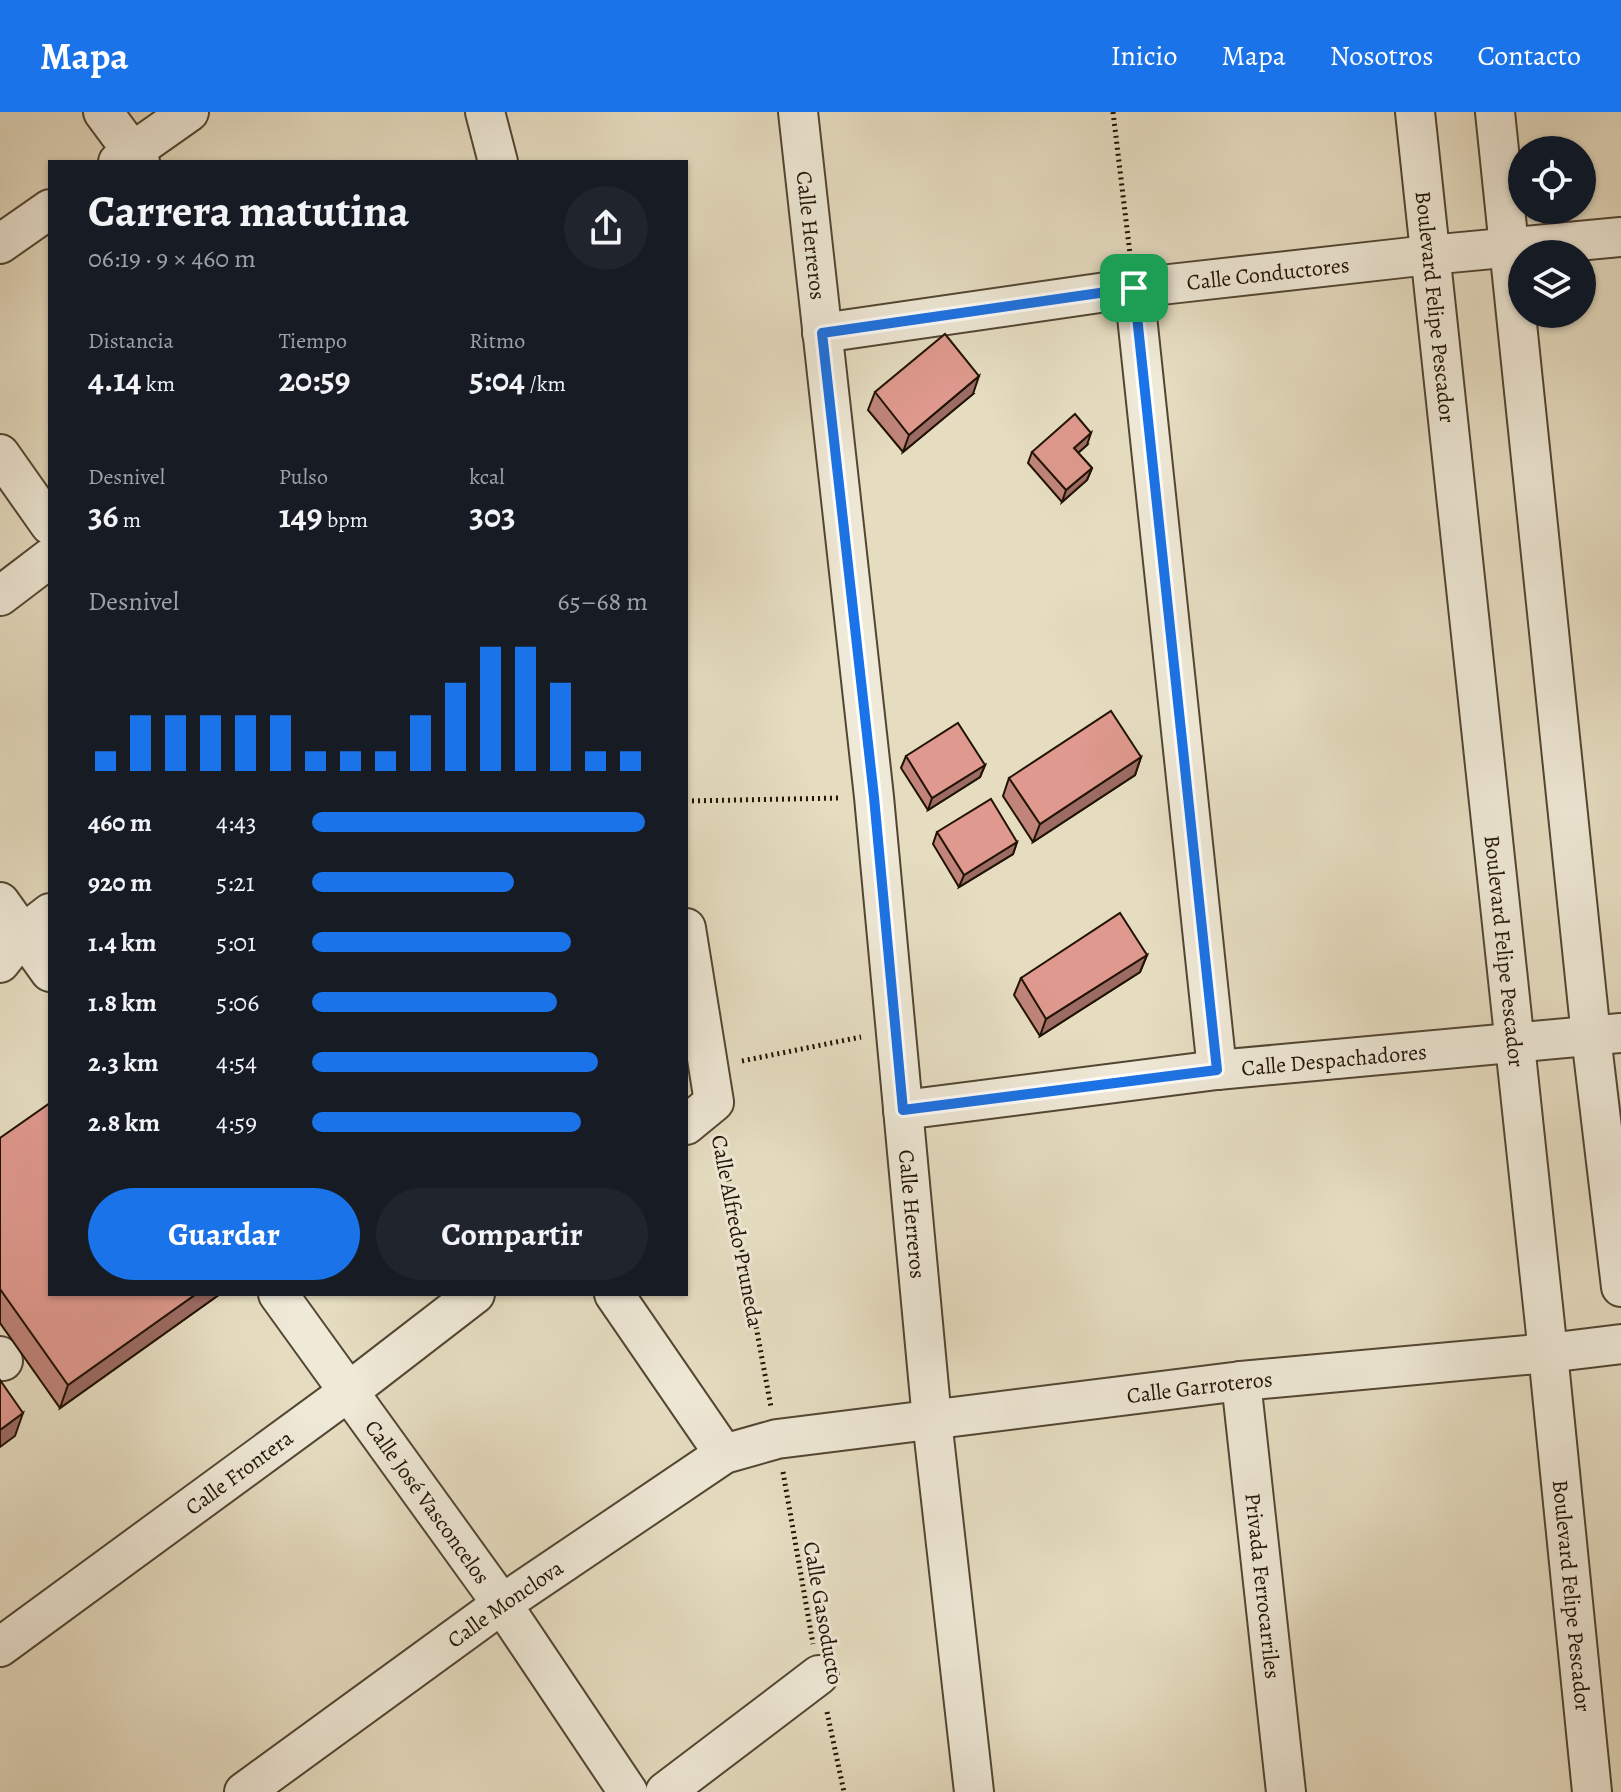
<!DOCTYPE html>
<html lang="es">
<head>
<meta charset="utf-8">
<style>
  body { margin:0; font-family:Alegreya,serif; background:#20242c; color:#f1f3f6; height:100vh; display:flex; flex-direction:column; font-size:30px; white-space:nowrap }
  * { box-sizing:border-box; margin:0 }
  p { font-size:26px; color:#9ea1a6 }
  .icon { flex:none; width:44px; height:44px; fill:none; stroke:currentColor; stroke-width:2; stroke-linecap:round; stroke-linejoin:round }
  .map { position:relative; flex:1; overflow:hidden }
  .side { position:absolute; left:48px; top:48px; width:640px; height:1136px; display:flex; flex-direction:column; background:#171b24; border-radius:0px; box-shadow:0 2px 6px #0004 }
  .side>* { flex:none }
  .buttons { position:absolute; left:1508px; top:24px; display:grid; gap:16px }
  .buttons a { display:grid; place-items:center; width:88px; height:88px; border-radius:50%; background:#171b24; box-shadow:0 2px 6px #0004; font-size:40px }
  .pin { position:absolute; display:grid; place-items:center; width:68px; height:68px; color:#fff; margin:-34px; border-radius:16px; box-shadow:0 4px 12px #0006 }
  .round { display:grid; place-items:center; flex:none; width:84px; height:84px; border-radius:42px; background:#20242c }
  .head { display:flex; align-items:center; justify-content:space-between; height:136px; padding:0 40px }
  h1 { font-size:44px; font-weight:600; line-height:60px }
  .metrics { display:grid; grid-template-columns:repeat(3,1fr); gap:12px; height:136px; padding:8px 40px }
  .metrics div { display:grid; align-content:center }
  .metrics b { font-size:34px; font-weight:600 }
  .metrics small { font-size:22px; font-weight:400 }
  .metrics p { font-size:22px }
  .chart { height:224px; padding:16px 40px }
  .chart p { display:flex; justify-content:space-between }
  .chart svg { width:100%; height:144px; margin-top:8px; stroke:#1a73e8; stroke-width:6 }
  .primary-button { display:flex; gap:16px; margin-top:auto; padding:16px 40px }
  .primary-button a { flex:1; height:92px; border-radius:48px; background:#1a73e8; color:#fff; font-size:32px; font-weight:600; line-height:92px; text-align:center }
  .primary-button a+a { background:#20242c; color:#f1f3f6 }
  ul { padding:0 40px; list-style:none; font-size:26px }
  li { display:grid; grid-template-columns:128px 96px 1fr; align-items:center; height:60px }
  li i { height:20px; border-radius:10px; background:#1a73e8 }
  header { display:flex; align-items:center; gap:48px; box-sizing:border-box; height:112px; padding:0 40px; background:#1a73e8; color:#fff }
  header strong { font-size:38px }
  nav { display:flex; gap:44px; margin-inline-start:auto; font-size:28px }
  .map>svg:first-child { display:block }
</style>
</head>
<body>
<header>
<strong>Mapa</strong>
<nav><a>Inicio</a><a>Mapa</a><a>Nosotros</a><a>Contacto</a></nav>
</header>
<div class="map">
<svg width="1621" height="1680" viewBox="0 0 1621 1680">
  <rect width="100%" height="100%" fill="#e6ddc1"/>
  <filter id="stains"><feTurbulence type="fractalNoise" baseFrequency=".0025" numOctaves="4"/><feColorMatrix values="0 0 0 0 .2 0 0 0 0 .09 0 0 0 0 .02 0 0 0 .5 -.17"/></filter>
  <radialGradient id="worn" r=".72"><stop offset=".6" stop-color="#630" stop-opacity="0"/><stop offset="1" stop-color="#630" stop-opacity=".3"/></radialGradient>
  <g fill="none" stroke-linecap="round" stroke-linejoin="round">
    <g stroke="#524633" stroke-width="42">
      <g id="minor">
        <polyline points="103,0 140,50"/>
        <polyline points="485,0 498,50"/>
        <path id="s1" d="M798 0 874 685 932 1308 974 1680"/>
        <path id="s2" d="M1415 0 1548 1241 1592 1680"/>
        <polyline points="1495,0 1591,924 1621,1175"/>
        <polyline points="118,50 189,0"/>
        <polyline points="0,132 50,97"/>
        <polyline points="1134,176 1217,958"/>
        <path id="s3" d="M822 221 1134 176 1429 143 1621 125"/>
        <polyline points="0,342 50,413"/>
        <polyline points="0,484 50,446"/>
        <polyline points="0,790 50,860"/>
        <polyline points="686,816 714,990 686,1013"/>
        <polyline points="0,851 23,822 50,801"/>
        <path id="s4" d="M903 998 1217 958 1621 921"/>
        <path id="s5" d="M278 1182 502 1492 628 1680"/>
        <polyline points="614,1182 724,1342"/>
        <polyline points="0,1244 3,1249"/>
        <path id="s6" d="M1241 1269 1286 1680"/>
        <path id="s7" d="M0 1535 348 1280 475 1182"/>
        <path id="s8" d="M244 1680 502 1492 724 1342 777 1327 1241 1269 1548 1241 1621 1232"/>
        <polyline points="665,1680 819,1563"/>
      </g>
    </g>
    <g stroke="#211304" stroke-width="5" stroke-dasharray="2 4" stroke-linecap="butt">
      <polyline points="1113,0 1130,142"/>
      <polyline points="686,689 841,686"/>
      <polyline points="742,949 861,925"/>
      <polyline points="721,1026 771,1295"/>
      <polyline points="783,1360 813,1532"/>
      <polyline points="827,1600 844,1680"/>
    </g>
    <use href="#minor" stroke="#efe9d7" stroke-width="38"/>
  </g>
  <g fill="#c0847a" stroke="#211304" stroke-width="2">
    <polygon points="875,280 973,282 903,340 868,298"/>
    <polygon points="1087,333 1078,341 1092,356 1087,368 1062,390 1028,351 1032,340"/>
    <polygon points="906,644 985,653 980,665 928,698 901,656"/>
    <polygon points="1141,645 1135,663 1033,730 1003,684 1009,666"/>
    <polygon points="937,720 1017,730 1013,742 959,775 933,732"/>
    <polygon points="1147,843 1140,860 1040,924 1014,883 1021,866"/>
    <polygon points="0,1026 50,1182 220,1182 60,1296 0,1211"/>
  </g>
  <g fill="#9c6b63" stroke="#211304" stroke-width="2">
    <polygon points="979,264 973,282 903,340 909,323"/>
    <polygon points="1091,321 1087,333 1070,348 1074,336"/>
    <polygon points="1092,356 1087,368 1062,390 1066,378"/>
    <polygon points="1141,645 1135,663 1033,730 1040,712"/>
    <polygon points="985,653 980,665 928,698 932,686"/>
    <polygon points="1017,730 1013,742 959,775 964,763"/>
    <polygon points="1147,843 1140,860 1040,924 1046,907"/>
    <polygon points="196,1182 220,1182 60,1296 68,1273"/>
    <polygon points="23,1301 15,1324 0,1335 0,1318"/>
  </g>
  <g fill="#df998e" stroke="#211304" stroke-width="2">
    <polygon points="945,222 979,264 909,323 875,280"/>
    <polygon points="1075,302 1091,321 1074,336 1092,356 1066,378 1032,340"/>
    <polygon points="1111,599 1141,645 1040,712 1009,666"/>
    <polygon points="958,611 985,653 932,686 906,644"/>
    <polygon points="991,687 1017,730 964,763 937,720"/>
    <polygon points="1120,801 1147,843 1046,907 1021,866"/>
    <polygon points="50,991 50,1182 196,1182 68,1273 0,1177 0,1026"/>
    <polygon points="0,1268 23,1301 0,1318"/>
  </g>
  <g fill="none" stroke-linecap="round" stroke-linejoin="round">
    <g stroke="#fff" stroke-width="16">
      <polygon id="route" points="1134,176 1217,958 903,998 874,685 822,221"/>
    </g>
    <use href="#route" stroke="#1a73e8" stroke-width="10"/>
  </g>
  <g text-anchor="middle" stroke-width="6" stroke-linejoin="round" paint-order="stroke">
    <g font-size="22" fill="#211304" stroke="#efe9d7">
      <text dy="8" stroke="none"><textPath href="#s1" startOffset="124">Calle Herreros</textPath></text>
      <text dy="8" stroke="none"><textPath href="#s3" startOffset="450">Calle Conductores</textPath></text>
      <text dy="8" stroke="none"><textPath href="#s2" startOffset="196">Boulevard Felipe Pescador</textPath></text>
      <text dy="8" stroke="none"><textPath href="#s2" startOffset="844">Boulevard Felipe Pescador</textPath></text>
      <text dy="8" stroke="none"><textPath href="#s4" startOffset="434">Calle Despachadores</textPath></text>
      <text dy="8" stroke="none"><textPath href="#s1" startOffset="1108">Calle Herreros</textPath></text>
      <text transform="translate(738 1119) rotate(79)" y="8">Calle Alfredo Pruneda</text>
      <text dy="8" stroke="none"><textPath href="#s8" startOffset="1068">Calle Garroteros</textPath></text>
      <text dy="8" stroke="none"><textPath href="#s7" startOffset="296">Calle Frontera</textPath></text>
      <text dy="8" stroke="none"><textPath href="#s5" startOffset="256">Calle José Vasconcelos</textPath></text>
      <text dy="8" stroke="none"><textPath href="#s6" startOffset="206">Privada Ferrocarriles</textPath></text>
      <text dy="8" stroke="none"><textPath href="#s2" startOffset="1492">Boulevard Felipe Pescador</textPath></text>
      <text dy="8" stroke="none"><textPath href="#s8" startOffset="322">Calle Monclova</textPath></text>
      <text transform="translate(824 1501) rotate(80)" y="8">Calle Gasoducto</text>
    </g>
  </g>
  <rect width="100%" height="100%" filter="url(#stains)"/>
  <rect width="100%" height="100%" fill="url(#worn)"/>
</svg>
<div class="buttons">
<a><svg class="icon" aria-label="locate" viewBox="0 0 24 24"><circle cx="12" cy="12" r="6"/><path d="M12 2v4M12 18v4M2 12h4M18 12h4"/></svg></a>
<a><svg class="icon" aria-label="layers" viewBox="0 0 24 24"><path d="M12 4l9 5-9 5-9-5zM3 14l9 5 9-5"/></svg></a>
</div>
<div class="pin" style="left:1134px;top:176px;background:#1e9e55"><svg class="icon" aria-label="arrive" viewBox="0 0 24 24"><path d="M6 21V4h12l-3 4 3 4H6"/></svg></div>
<section class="side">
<div class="head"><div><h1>Carrera matutina</h1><p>06:19 · 9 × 460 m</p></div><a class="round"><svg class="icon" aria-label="share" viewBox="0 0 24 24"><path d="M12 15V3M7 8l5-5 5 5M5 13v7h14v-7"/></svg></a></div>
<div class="metrics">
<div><p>Distancia</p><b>4.14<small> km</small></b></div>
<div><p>Tiempo</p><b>20:59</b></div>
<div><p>Ritmo</p><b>5:04<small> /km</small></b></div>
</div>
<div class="metrics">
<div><p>Desnivel</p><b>36<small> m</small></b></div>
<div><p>Pulso</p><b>149<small> bpm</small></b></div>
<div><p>kcal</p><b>303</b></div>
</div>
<div class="chart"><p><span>Desnivel</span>65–68 m</p>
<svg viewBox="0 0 160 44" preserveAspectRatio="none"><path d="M5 44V38M15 44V27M25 44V27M35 44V27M45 44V27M55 44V27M65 44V38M75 44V38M85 44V38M95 44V27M105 44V17M115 44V6M125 44V6M135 44V17M145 44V38M155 44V38"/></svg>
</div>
<ul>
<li><b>460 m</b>4:43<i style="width:99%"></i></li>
<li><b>920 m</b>5:21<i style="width:60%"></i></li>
<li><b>1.4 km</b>5:01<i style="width:77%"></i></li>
<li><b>1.8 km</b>5:06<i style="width:73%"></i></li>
<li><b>2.3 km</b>4:54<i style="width:85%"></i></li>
<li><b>2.8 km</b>4:59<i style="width:80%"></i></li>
</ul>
<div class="primary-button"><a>Guardar</a><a>Compartir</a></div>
</section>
</div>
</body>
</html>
